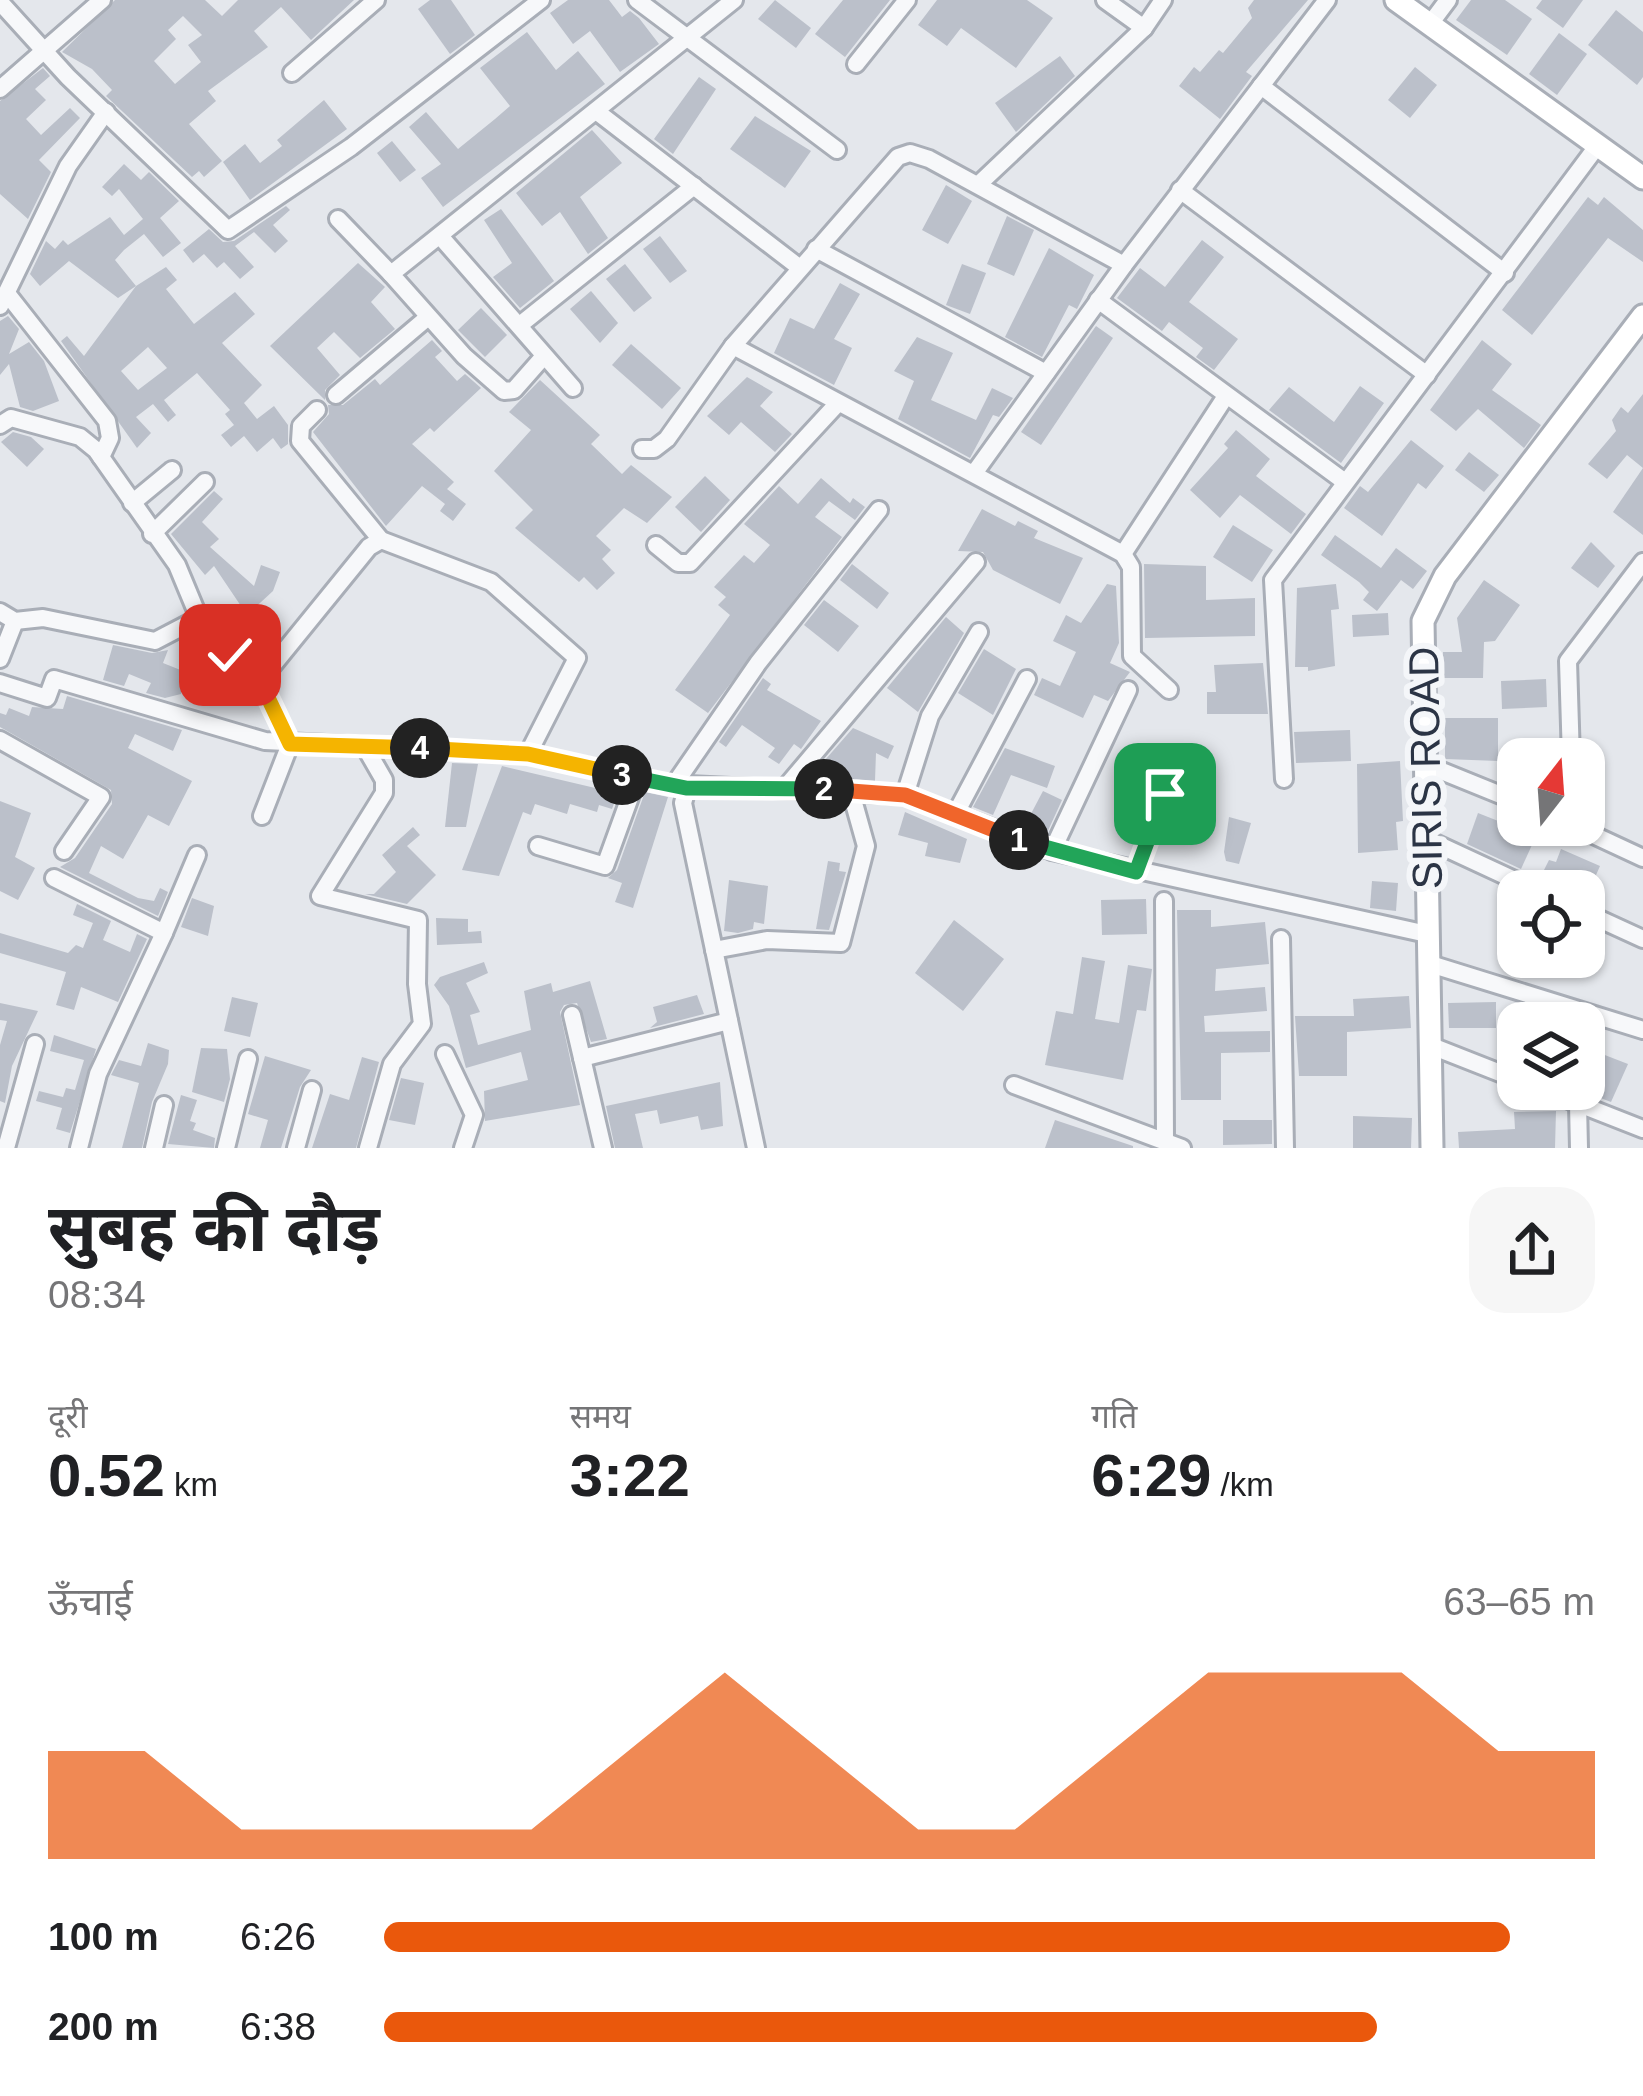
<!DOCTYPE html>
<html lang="hi">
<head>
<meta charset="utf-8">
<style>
  body { margin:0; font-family:Helvetica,"Noto Sans Devanagari",sans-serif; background:#f6f6f6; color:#202124; height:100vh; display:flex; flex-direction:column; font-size:45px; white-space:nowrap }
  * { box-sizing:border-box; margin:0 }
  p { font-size:39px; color:#757577 }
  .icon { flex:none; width:66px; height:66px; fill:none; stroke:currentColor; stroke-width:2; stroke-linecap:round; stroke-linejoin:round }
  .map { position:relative; height:1148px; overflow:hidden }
  .drawer { display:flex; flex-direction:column; background:#fff; flex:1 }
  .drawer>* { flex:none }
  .needle { width:78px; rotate:17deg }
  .controls { position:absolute; left:1497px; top:738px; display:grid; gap:24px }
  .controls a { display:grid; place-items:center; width:108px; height:108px; border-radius:24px; background:#fff; box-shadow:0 3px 9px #0004; font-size:60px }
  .pin { position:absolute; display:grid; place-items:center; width:102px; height:102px; color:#fff; margin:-51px; border-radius:24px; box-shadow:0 6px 18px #0006 }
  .km { position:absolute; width:60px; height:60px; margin:-30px; border-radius:50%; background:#222; color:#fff; font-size:33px; line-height:60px; text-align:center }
  .round { display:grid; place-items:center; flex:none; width:126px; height:126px; border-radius:36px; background:#f6f6f6 }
  .head { display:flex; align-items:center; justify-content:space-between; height:204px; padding:0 48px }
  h1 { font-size:66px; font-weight:700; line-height:90px }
  .figures { display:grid; grid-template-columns:repeat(3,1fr); gap:18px; height:204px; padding:12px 48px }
  .figures div { display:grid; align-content:center }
  .figures b { font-size:60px; font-weight:700 }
  .figures small { font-size:33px; font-weight:400 }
  .figures p { font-size:33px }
  .chart { height:336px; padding:24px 48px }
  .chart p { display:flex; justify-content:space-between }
  .chart svg { width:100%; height:216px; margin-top:12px; fill:#ea580c; opacity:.7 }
  ul { padding:0 48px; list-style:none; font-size:39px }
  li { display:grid; grid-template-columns:192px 144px 1fr; align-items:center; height:90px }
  li i { height:30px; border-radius:15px; background:#ea580c }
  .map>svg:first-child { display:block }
</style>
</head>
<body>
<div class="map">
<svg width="1643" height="1148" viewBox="0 0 1643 1148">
  <rect width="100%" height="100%" fill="#e4e7ec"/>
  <g fill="#bbc0ca" fill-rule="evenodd">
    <path d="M115 0H205L222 16 238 0H354L311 40 281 7 254 31 268 47 208 91 216 101 189 124 222 161 204 177 199 171 192 177 106 96 112 90 92 69 62 52ZM183 16 202 35 188 45 201 62 175 84 154 61 176 39 168 30Z"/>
    <polygon points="430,0 451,0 475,35 450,54 418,9"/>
    <polygon points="568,0 609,0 622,17 630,11 639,18 659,44 620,72 590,31 573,44 550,13"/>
    <polygon points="775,0 811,28 796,48 758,19"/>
    <polygon points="843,0 890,0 845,57 815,34"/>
    <polygon points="937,0 1027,0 1053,18 1016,68 961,28 947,46 918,25"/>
    <polygon points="1254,0 1308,0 1246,72 1252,76 1220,119 1179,86 1194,67 1200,72 1219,50 1223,53 1252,18 1248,8"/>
    <polygon points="1471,0 1505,0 1532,19 1507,55 1456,20"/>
    <polygon points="1542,0 1583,0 1563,28 1536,8"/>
    <polygon points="1616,10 1643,32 1643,77 1637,85 1588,45"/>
    <polygon points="527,32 556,70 578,51 605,84 443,207 421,178 441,164 409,127 426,112 458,149 495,119 510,106 480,68"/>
    <polygon points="1559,33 1587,54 1557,95 1529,74"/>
    <polygon points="1060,56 1075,76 1016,132 995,103"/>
    <polygon points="1415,67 1437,85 1410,118 1388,100"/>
    <polygon points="43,68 50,76 35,89 46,100 26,119 41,135 70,108 80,118 39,160 51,172 28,219 0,194 0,101"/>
    <polygon points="699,77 716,89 673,154 654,139"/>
    <polygon points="324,100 347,129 250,200 223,162 245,144 260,163 282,146 277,140"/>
    <polygon points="755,116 811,151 785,188 730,149"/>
    <polygon points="592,130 622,163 580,197 608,238 588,254 560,212 542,226 516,193"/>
    <polygon points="392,141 416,170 400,182 377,153"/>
    <polygon points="124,164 141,180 149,172 179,201 160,218 181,243 163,257 144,234 124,250 115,260 136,286 118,298 69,261 40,286 30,274 46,241 55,249 63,240 68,245 110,217 124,235 143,219 119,189 112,196 102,187"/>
    <polygon points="946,185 972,201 948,244 922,230"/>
    <polygon points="1588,197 1598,205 1604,197 1643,230 1643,262 1608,238 1532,335 1502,310"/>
    <polygon points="286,206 290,210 273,225 288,241 275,253 254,232 235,246 254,267 240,279 224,262 217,268 204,254 193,263 183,250 209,229 223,242 234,241"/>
    <polygon points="501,209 554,281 520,308 493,277 512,263 484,220"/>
    <polygon points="1007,216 1034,230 1014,276 987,264"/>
    <polygon points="660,236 687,271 670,283 643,249"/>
    <polygon points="1202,240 1224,257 1189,302 1238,339 1214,370 1196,357 1203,348 1169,322 1162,331 1117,298 1140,268 1165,287"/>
    <polygon points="1049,248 1094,275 1077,309 1069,305 1042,357 1005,337"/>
    <polygon points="358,263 385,287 371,302 395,329 360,358 334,332 317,348 340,375 325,390 325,400 270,346"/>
    <polygon points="625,264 652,298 634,312 606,279"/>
    <polygon points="962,264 986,273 970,314 946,305"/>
    <path d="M166 267 177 280 166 289 194 324 235 292 255 314 222 343 262 385 244 403 257 419 274 406 288 425V444L281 449 273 438 257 452 244 436 231 447 221 435 234 425 225 414 230 410 197 373 164 400 176 415 168 422 153 404 136 417 151 433 137 448 61 341 67 336 84 356 136 286ZM148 347 167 368 138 390 121 371Z"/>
    <polygon points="840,283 860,294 834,339 852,348 834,385 774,353 790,318 814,329"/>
    <polygon points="591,291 618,323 600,343 570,309"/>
    <polygon points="481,308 507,335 485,357 458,330"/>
    <polygon points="8,316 19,329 9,354 29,342 44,361 59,401 33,411 20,407 9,364 0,375 0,321"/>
    <polygon points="1096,326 1113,338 1041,445 1021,432"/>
    <polygon points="917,337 953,353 931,400 976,420 992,388 1013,398 999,417 993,415 970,458 898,419 914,381 894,371"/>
    <polygon points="432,340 442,351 435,357 457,381 465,374 481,388 434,432 430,428 412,444 454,482 447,489 466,504 453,521 440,511 445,504 422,486 386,526 313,432 329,414 328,405 343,405 375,379 380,385"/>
    <polygon points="1482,340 1512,364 1492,390 1541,425 1524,448 1478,409 1456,431 1430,410"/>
    <polygon points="631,344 681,388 662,409 612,365"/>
    <polygon points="747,377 773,392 760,406 792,434 775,452 741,422 729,435 707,416"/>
    <polygon points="540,380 600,435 591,444 622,474 631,465 672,497 647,523 624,508 596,536 611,550 602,559 615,573 597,590 584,577 579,582 515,528 533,510 494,471 531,430 509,412"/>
    <polygon points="1360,386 1384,403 1341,463 1269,410 1289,387 1334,422"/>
    <polygon points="1643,394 1643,468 1627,455 1607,479 1588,464 1616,431 1612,420 1621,407 1628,413"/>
    <polygon points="1236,430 1270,459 1256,476 1306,514 1291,534 1240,495 1220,518 1190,490 1228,448 1224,444"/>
    <polygon points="13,432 31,437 44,449 27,467 1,442"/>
    <polygon points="1411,440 1444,466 1426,489 1418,483 1382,536 1344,508 1360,486 1368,492"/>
    <polygon points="1469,452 1499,475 1484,492 1455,470"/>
    <polygon points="1643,468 1643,535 1613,512"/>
    <polygon points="705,476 730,500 701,532 675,507"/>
    <polygon points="821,478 850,503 853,498 865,507 855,520 829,501 815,517 842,537 708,713 675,690 730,615 718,605 726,597 714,587 744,555 754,563 770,545 744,524 779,486 798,504"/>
    <polygon points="214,491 223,499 202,522 219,539 210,547 254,586 261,565 280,572 273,591 247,615 214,566 205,575 171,534"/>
    <polygon points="982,509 1015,526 1018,521 1038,531 1034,538 1083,558 1060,604 993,570 983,552 958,551"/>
    <polygon points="1233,525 1273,550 1252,582 1213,557"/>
    <polygon points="1335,535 1381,568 1396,548 1427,571 1413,589 1401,580 1377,611 1363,600 1369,592 1359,582 1321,555"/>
    <polygon points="1591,542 1615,566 1598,588 1571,568"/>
    <polygon points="852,564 889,593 877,609 840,580"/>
    <polygon points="1144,564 1206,566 1206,600 1255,598 1255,636 1145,638"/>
    <polygon points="1484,580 1520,605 1495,641 1484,642 1483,678 1443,678 1443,652 1462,652 1457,618"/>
    <polygon points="1107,584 1116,586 1119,643 1110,663 1130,672 1108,701 1094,695 1083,718 1034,695 1042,678 1060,686 1076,652 1053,641 1066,615 1081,623"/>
    <polygon points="1336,584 1339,609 1331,610 1335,666 1308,671 1308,667 1295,667 1297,588"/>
    <polygon points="824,600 859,626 838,652 804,625"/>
    <polygon points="1388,613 1389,635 1353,637 1352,615"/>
    <polygon points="946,617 964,633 918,712 887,688"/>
    <polygon points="113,645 152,653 168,650 163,663 188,673 181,694 165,698 146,693 151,683 129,674 124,686 103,680"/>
    <polygon points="206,648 226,681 202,688 193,652"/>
    <polygon points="984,649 1016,669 993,715 958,693"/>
    <polygon points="1263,663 1268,714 1207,714 1207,692 1216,692 1214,665"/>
    <polygon points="763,678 771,684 767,690 821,721 801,749 794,744 779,764 768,757 775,748 742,725 726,747 719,742"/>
    <polygon points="1546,679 1547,707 1502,709 1501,681"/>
    <polygon points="67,696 182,730 173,751 135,734 128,748 192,781 169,826 148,815 123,859 101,846 89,873 138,898 154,901 160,888 168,892 158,916 60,867 75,858 112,804 111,790 0,727 0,713 6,715 9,708 29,716 32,707 63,709"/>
    <polygon points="1445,718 1498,718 1498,761 1445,759"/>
    <polygon points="853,728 894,746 888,759 876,753 875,781 811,776"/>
    <polygon points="1350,730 1351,761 1296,763 1294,732"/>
    <polygon points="1005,748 1055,766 1047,788 1011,775 993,815 973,807"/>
    <polygon points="1400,761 1403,821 1396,822 1398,850 1358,853 1357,764"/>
    <polygon points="452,763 478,764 466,827 445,827"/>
    <polygon points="502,766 608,791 609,785 620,787 612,809 599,805 597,812 570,804 567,814 535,804 531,815 523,812 499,876 462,870"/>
    <polygon points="1043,791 1062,800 1046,835 1024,827"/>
    <polygon points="645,792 668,797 633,908 615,902 622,883 608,878 617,870"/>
    <polygon points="0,801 31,813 15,857 35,868 18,900 0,891"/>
    <polygon points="905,812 967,839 960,863 925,856 928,843 898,835"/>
    <polygon points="1478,813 1536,836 1521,869 1467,844"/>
    <polygon points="1229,817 1251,823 1239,864 1226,861 1224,852"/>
    <polygon points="413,827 420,835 407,846 436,875 407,904 365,894 374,894 396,872 382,855"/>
    <polygon points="1561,849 1600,866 1589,891 1558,891 1540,878 1549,860 1556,862"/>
    <polygon points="828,861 840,863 839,871 846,872 829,930 816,929"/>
    <polygon points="729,880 768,886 764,924 754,922 753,929 738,933 724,931"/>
    <polygon points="1372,881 1398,883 1396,911 1370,908"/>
    <polygon points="192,898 214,906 208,936 181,927"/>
    <polygon points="1146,899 1147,934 1102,935 1101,900"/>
    <polygon points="77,904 111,921 103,940 130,952 137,934 147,939 118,1002 81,987 74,1010 56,1005 66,972 0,953 0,933 68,953 76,945 83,948 93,923 73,915"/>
    <polygon points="1177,910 1211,910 1211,927 1265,922 1269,964 1216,969 1215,991 1265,987 1267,1011 1204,1016 1205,1032 1270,1031 1270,1052 1221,1053 1221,1100 1181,1100"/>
    <polygon points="436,918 468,919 468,932 481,931 482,943 437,945"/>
    <polygon points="954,920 1004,959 963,1011 915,973"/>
    <polygon points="1082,957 1105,961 1095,1019 1119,1023 1128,965 1152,969 1146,1011 1137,1010 1123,1080 1045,1065 1056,1011 1073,1014"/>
    <polygon points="484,962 488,973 466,983 480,1012 470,1015 478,1045 531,1030 524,991 551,983 553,992 590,981 607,1039 591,1042 577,1003 564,1005 560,1012 580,1105 485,1121 484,1091 528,1080 521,1052 466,1068 449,1006 434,985 440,977"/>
    <polygon points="697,995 704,1014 650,1028 657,1022 653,1007"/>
    <polygon points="1409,996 1411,1028 1347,1032 1347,1076 1299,1076 1295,1016 1354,1016 1353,999"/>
    <polygon points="232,997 258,1003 250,1037 224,1031"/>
    <polygon points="1496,1002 1496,1028 1449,1028 1448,1003"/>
    <polygon points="0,1003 38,1011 12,1066 5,1103 0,1101 0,1045 7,1021 0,1020"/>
    <polygon points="54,1035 96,1049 70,1133 56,1129 62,1108 36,1101 39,1091 63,1097 66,1088 75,1090 84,1060 50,1051"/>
    <polygon points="148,1043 169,1050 168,1064 152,1102 142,1148 122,1148 139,1083 111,1075 119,1060 141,1066"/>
    <polygon points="201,1048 227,1049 230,1079 224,1102 192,1092"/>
    <polygon points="1597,1052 1628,1064 1611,1102 1582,1091"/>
    <polygon points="265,1056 311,1070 300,1087 281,1148 260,1148 268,1120 248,1114"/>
    <polygon points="362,1057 379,1062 356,1148 312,1148 330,1094 349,1100"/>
    <polygon points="401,1078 424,1083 415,1125 389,1120"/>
    <polygon points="720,1082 723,1126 701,1130 698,1116 660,1124 657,1110 635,1114 643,1148 615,1148 606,1106"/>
    <polygon points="181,1095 197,1100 190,1121 196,1123 193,1130 215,1138 214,1148 168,1144"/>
    <polygon points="1556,1111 1555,1148 1459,1148 1458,1132 1515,1129 1514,1112"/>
    <polygon points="1353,1116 1412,1118 1411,1148 1353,1148"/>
    <polygon points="1055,1120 1133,1146 1133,1148 1045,1148"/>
    <polygon points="1223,1120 1272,1120 1272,1144 1223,1145"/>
  </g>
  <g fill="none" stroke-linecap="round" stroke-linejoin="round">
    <g stroke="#a9aeb7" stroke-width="22">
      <g id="street">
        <polyline points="637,0 837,150"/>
        <polyline points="1105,0 1144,28"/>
        <polyline points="0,2 68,77 228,230 351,147 541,0"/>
        <polyline points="1430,24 1448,0"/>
        <polyline points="856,64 907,0"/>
        <polyline points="292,73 376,0"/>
        <polyline points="1261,86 1505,273"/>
        <polyline points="0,89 102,0"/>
        <polyline points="596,111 800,268"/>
        <polyline points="979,184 1144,28 1163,0"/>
        <polyline points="1180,190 1427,375"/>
        <polyline points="338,219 391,274"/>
        <polyline points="440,236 573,388"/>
        <polyline points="816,249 1046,373"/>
        <polyline points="9,296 107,421 110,438 101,457"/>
        <polyline points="1098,300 1345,482"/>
        <polyline points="0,306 68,166 106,112"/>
        <polyline points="521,324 694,186"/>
        <polyline points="733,346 1123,554 1131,567 1132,656 1169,690"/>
        <polyline points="544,356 514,390 504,391 464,356 391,274 734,0"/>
        <polyline points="336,395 427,318"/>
        <polyline points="317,410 301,426 300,441 381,540 491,582 577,658 528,754"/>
        <polyline points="0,425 11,418 80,437 96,450 177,565 199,618 221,647 260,681"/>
        <polyline points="642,449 654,449 667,439 733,346 898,157 910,153 929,159 1124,265 1327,0"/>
        <polyline points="975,472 1124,265"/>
        <polyline points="132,503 172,470"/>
        <polyline points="152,534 205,482"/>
        <polyline points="656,545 678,563 690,563 838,403"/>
        <polyline points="1123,554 1224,399"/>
        <polyline points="0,612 15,621 43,618 155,641 199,618"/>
        <polyline points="0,659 15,621"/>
        <polyline points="0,683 47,698 54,679 265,741 528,754 686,788"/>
        <polyline points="0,740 101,797 64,851"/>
        <polyline points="365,747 384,780 384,793 320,896 418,920 417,984 422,1024 392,1064 368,1148"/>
        <polyline points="1571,759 1568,661 1643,562"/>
        <polyline points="1422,763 1518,802"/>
        <polyline points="1284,779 1273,580 1598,145"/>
        <polyline points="674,785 758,663 879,510"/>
        <polyline points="785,788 976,562"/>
        <polyline points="905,795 930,716 979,632"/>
        <polyline points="956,813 1027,679"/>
        <polyline points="262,816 290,744 260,681 369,547 381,540"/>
        <polyline points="1572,825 1643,858"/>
        <polyline points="1424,838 1538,891"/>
        <polyline points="538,846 605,866 637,778"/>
        <polyline points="1052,851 1128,690"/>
        <polyline points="1136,872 1165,793"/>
        <polyline points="54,878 164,933 98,1074 79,1148"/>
        <polyline points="1164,901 1165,1141"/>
        <polyline points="1584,912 1643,939"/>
        <polyline points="164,933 197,855"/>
        <polyline points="1281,939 1285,1148"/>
        <polyline points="714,950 767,940 841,943 866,846 850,789"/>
        <polyline points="1427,963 1643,1030"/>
        <polyline points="572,1015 603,1148"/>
        <polyline points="1429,1045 1518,1080"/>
        <polyline points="445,1054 474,1115 463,1148"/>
        <polyline points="582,1058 729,1021"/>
        <polyline points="1014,1085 1182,1148"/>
        <polyline points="1541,1089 1643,1129"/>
        <polyline points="1578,1104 1579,1148"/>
        <polyline points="6,1148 35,1044"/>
        <polyline points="154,1148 164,1105"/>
        <polyline points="226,1148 248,1059"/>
        <polyline points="296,1148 312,1090"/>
        <polyline points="756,1148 683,803 688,785 905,795 1052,851 1427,934"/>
      </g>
    </g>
    <g stroke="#a9aeb7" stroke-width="27">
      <g id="secondary">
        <polyline points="1396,0 1643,178"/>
        <polyline points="1432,1148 1423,621 1445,576 1643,316"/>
      </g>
    </g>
    <use href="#street" stroke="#f7f8fa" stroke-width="16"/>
    <use href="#secondary" stroke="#fff" stroke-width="21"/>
  </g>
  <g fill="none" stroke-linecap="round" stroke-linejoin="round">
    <g stroke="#fff" stroke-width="24">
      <polyline id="split-1" points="1019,840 1136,872 1165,794"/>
    </g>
    <g stroke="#fff" stroke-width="24">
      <polyline id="split-2" points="824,789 905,795 1019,840"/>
    </g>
    <g stroke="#fff" stroke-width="24">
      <polyline id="split-3" points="622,775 686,788 824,789"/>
    </g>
    <g stroke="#fff" stroke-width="24">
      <polyline id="split-4" points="420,748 528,754 622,775"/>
    </g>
    <g stroke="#fff" stroke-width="24">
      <polyline id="split-5" points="230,655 260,681 290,744 420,748"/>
    </g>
    <use href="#split-1" stroke="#22a559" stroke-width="15"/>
    <use href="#split-2" stroke="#f0652b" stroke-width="15"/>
    <use href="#split-3" stroke="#22a559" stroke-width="15"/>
    <use href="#split-4" stroke="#f5b400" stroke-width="15"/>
    <use href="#split-5" stroke="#f5b400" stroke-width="15"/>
  </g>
  <g text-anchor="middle" stroke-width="12" stroke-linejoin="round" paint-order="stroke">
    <g font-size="42" fill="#2b3445" stroke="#f4f6f9">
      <text transform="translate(1425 768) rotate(-91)" y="15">SIRIS ROAD</text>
    </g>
  </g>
</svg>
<div class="controls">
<a><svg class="needle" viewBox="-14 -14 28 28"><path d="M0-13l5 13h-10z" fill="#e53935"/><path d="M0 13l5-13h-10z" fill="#757577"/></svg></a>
<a><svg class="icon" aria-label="locate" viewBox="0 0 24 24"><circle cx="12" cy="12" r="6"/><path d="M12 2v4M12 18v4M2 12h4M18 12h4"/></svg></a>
<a><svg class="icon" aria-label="layers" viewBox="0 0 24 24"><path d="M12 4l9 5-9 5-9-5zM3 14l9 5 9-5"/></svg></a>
</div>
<div class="pin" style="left:1165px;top:794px;background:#1e9e55"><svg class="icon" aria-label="arrive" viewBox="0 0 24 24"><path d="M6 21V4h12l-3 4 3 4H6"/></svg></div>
<div class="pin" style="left:230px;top:655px;background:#d93025"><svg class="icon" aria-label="check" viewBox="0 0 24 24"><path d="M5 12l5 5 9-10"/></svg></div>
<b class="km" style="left:1019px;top:840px">1</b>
<b class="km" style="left:824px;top:789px">2</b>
<b class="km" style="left:622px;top:775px">3</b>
<b class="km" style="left:420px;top:748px">4</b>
</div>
<section class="drawer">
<div class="head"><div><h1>सुबह की दौड़</h1><p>08:34</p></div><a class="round"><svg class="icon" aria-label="share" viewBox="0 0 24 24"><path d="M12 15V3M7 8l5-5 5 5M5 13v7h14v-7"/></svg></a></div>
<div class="figures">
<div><p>दूरी</p><b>0.52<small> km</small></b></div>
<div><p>समय</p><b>3:22</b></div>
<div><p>गति</p><b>6:29<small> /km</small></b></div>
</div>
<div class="chart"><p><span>ऊँचाई</span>63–65 m</p>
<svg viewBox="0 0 160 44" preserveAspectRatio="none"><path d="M0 44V22L10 22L20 38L30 38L40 38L50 38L60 22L70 6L80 22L90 38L100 38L110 22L120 6L130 6L140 6L150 22L160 22V44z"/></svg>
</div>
<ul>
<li><b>100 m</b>6:26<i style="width:93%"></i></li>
<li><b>200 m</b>6:38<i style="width:82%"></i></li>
</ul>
</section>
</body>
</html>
